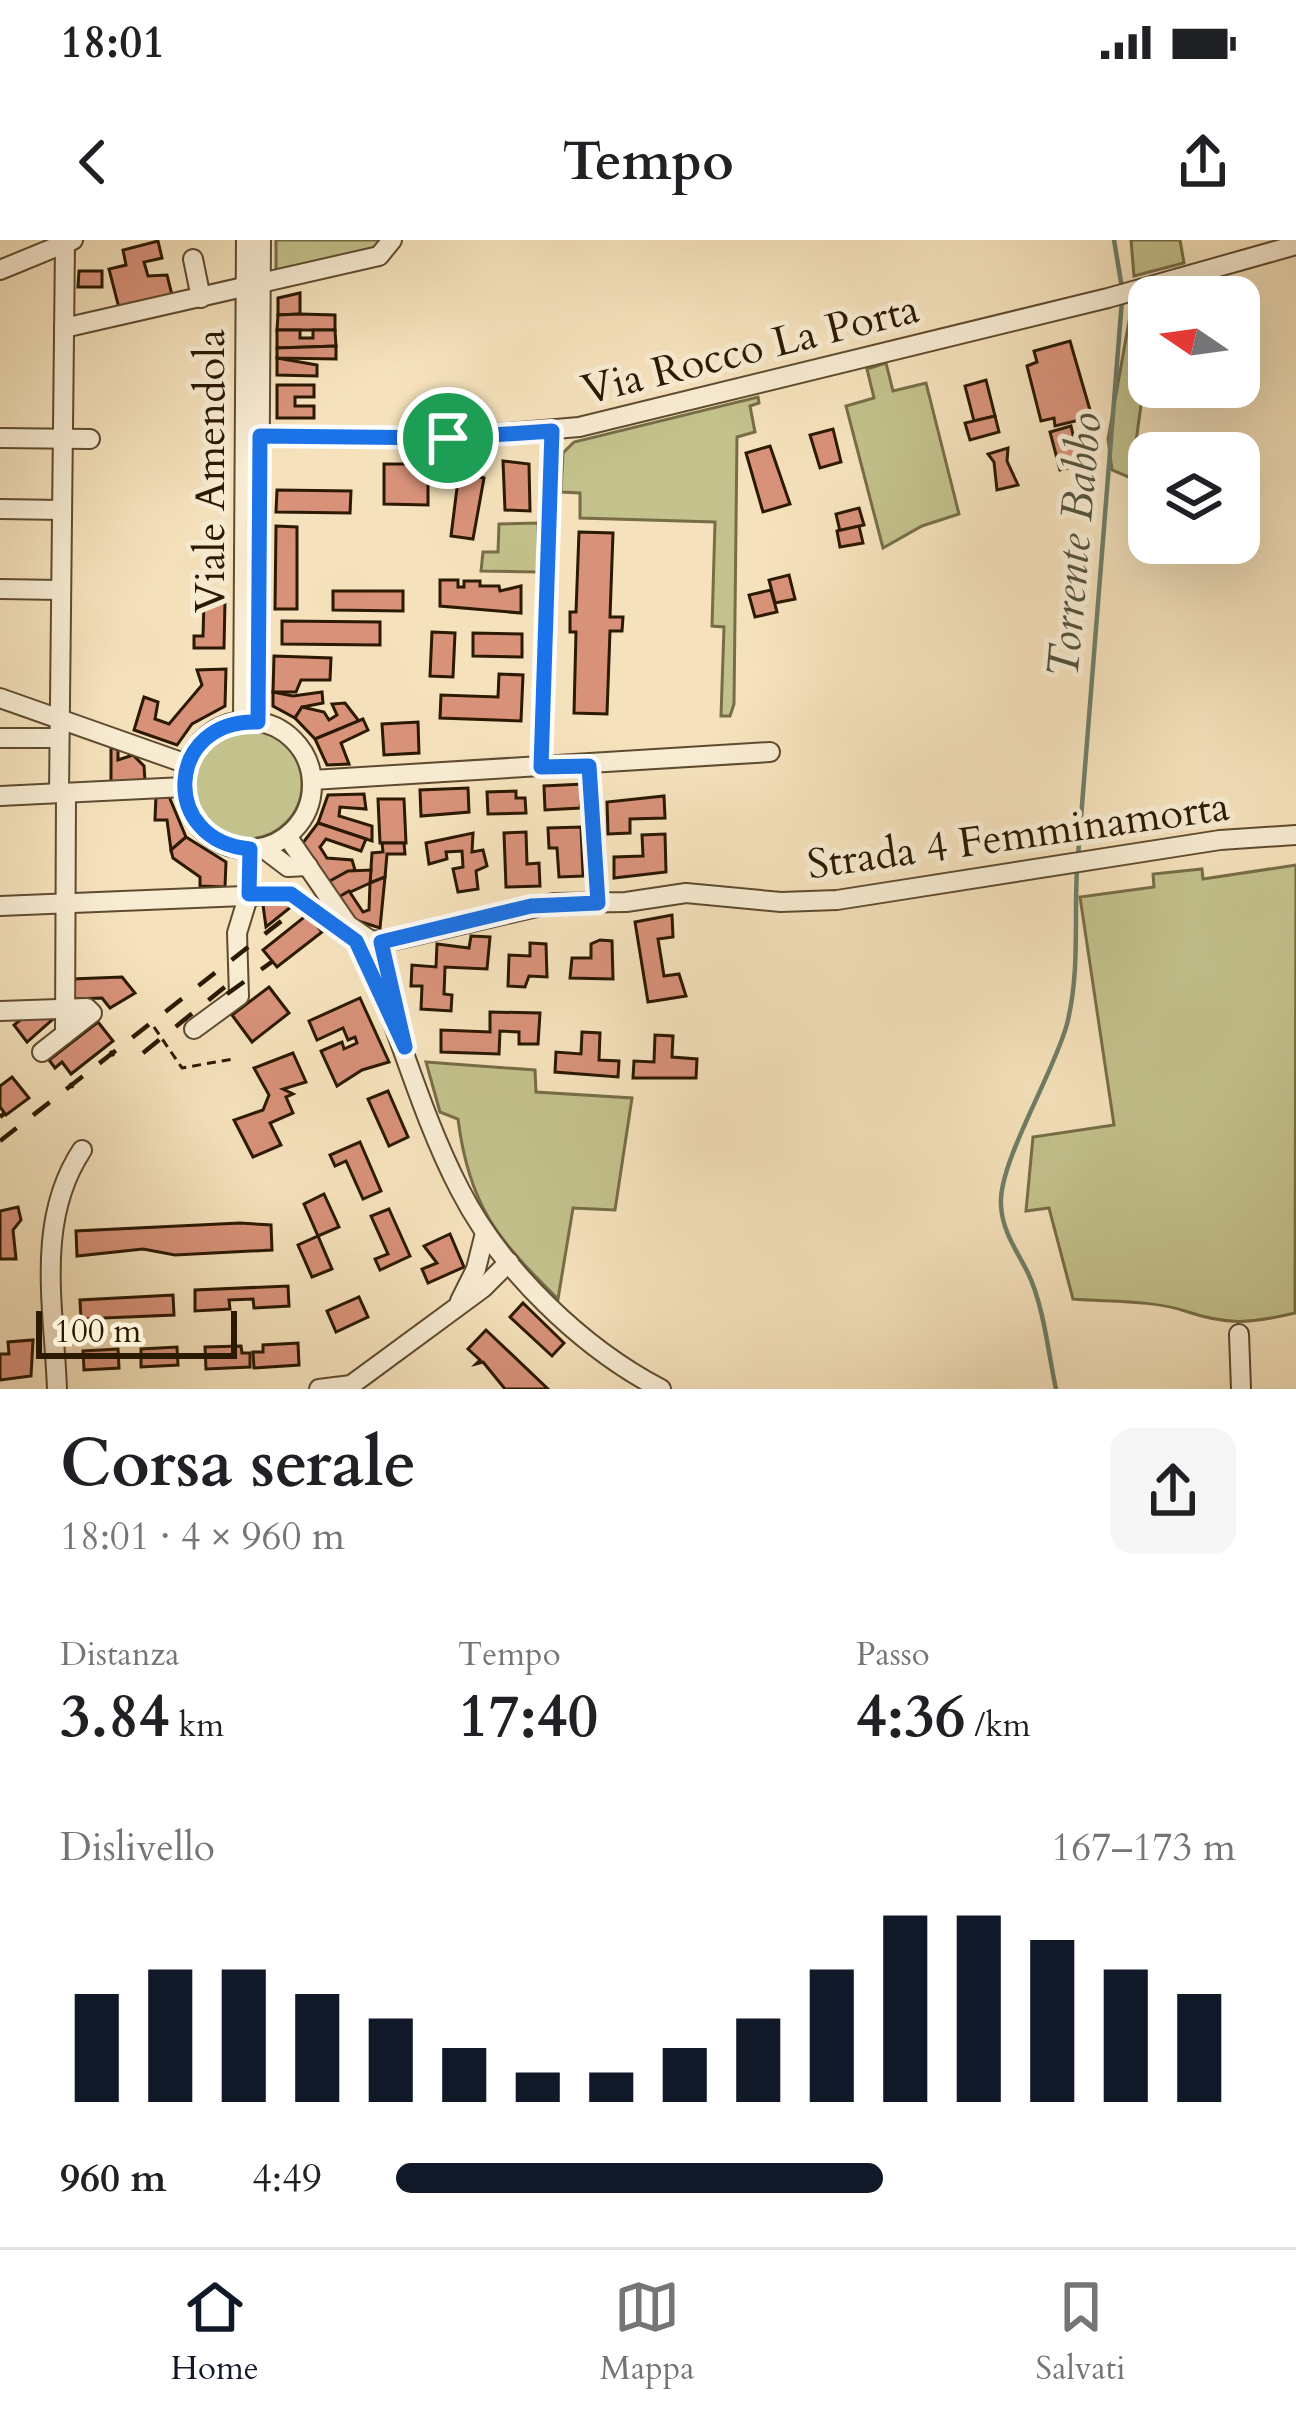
<!DOCTYPE html>
<html lang="it">
<head>
<meta charset="utf-8">
<style>
  body { margin:0; font-family:Cardo,serif; background:#f6f6f6; color:#202124; height:100vh; display:flex; flex-direction:column; font-size:45px; white-space:nowrap }
  * { box-sizing:border-box; margin:0 }
  p { font-size:39px; color:#757577 }
  .icon { flex:none; width:66px; height:66px; fill:none; stroke:currentColor; stroke-width:2; stroke-linecap:round; stroke-linejoin:round }
  .map { position:relative; height:1149px; overflow:hidden }
  .sheet { display:flex; flex-direction:column; background:#fff; flex:1 }
  .sheet>* { flex:none }
  .needle { width:78px; rotate:283deg }
  .buttons { position:absolute; left:1128px; top:36px; display:grid; gap:24px }
  .buttons a { display:grid; place-items:center; width:132px; height:132px; border-radius:24px; background:#fff; box-shadow:0 12px 48px #0002; font-size:60px }
  .scale { position:absolute; left:36px; bottom:30px; width:201px; box-sizing:border-box; padding-left:12px; border:6px solid #2b1900; border-top:0; font-size:33px; line-height:42px; white-space:nowrap; color:#2b1900; -webkit-text-stroke:9px #f8ecd3; paint-order:stroke }
  .pin { position:absolute; display:grid; place-items:center; width:102px; height:102px; color:#fff; margin:-51px; border:6px solid #fff; border-radius:50%; box-shadow:0 3px 12px #0007 }
  .round { display:grid; place-items:center; flex:none; width:126px; height:126px; border-radius:24px; background:#f6f6f6 }
  .headline { display:flex; align-items:center; justify-content:space-between; height:204px; padding:0 60px }
  h1 { font-size:66px; font-weight:800; line-height:90px }
  .metrics { display:grid; grid-template-columns:repeat(3,1fr); gap:18px; height:204px; padding:12px 60px }
  .metrics div { display:grid; align-content:center }
  .metrics b { font-size:60px; font-weight:800 }
  .metrics small { font-size:33px; font-weight:400 }
  .metrics p { font-size:33px }
  .chart { height:336px; padding:24px 60px }
  .chart p { display:flex; justify-content:space-between }
  .chart svg { width:100%; height:216px; margin-top:12px; stroke:#111827; stroke-width:6 }
  ul { padding:0 60px; list-style:none; font-size:39px }
  li { display:grid; grid-template-columns:192px 144px 1fr; align-items:center; height:90px }
  li i { height:30px; border-radius:15px; background:#111827 }
  .status { display:flex; justify-content:space-between; align-items:center; height:84px; padding:0 60px; background:#fff; direction:ltr }
  .status svg { height:33px; fill:currentColor }
  header { display:flex; justify-content:space-between; align-items:center; height:156px; padding:0 60px; background:#fff; font-size:54px; font-weight:800 }
  .tab-bar { display:flex; justify-content:space-around; align-items:center; height:168px; border-top:3px solid #e0e0e0; background:#fff; font-size:33px; color:#757577 }
  .tab-bar a { display:grid; justify-items:center; gap:6px }
  .tab-bar .selected { color:#111827 }
  .map>svg:first-child { display:block }
</style>
</head>
<body>
<div class="status"><b>18:01</b><svg viewBox="0 0 49 12"><path d="M0 12V9h3v3zM5 12V6h3v6zM10 12V3h3v9zM15 12V0h3v12zM26 1h20v11H26zM47 4h2v5h-2z"/></svg></div>
<header><svg class="icon" aria-label="back" viewBox="0 0 24 24"><path d="M15 5l-7 7 7 7"/></svg>Tempo<svg class="icon" aria-label="share" viewBox="0 0 24 24"><path d="M12 15V3M7 8l5-5 5 5M5 13v7h14v-7"/></svg></header>
<div class="map">
<svg width="1296" height="1149" viewBox="0 0 1296 1149">
  <rect width="100%" height="100%" fill="#f5e2bc"/>
  <filter id="stains"><feTurbulence type="fractalNoise" baseFrequency=".00167" numOctaves="4"/><feColorMatrix values="0 0 0 0 .2 0 0 0 0 .09 0 0 0 0 .02 0 0 0 .5 -.17"/></filter>
  <radialGradient id="worn" r=".72"><stop offset=".6" stop-color="#630" stop-opacity="0"/><stop offset="1" stop-color="#630" stop-opacity=".3"/></radialGradient>
  <g fill="#c3c18c" stroke="#776d46" stroke-width="3">
    <polygon points="276,0 385,0 375,10 276,33"/>
    <polygon points="1131,0 1180,0 1184,23 1134,36"/>
    <polygon points="1157,52 1149,57 1149,107 1131,238 1112,230 1108,199 1133,59"/>
    <polygon points="886,123 893,151 926,143 959,274 922,286 883,308 846,166 874,158 867,129"/>
    <polygon points="758,157 759,163 750,166 755,192 737,197 734,464 730,476 721,476 724,387 712,386 715,282 580,278 580,253 561,252 563,213 574,202"/>
    <polygon points="538,283 538,332 481,331 483,312 498,312 499,284"/>
    <circle cx="247" cy="544" r="55"/>
    <path d="M1296 625 1295 1073C1249 1084 1226 1085 1185 1071 1152 1060 1107 1062 1073 1059L1049 968 1026 971 1033 897 1114 885 1080 657 1154 647 1153 634 1202 629 1203 639Z"/>
    <path d="M426 822 535 830 536 852 632 858 615 970 573 968 558 1059C497 999 469 966 458 879L440 872Z"/>
  </g>
  <g fill="none" stroke-linecap="round" stroke-linejoin="round">
    <g stroke="#6f7d67" stroke-width="4.5">
      <polyline points="1114,0 1122,48"/>
      <polyline points="1078,616 1122,60"/>
      <path d="M1056 1149C1048 1112 1044 1067 1028 1033 1017 1011 1002 991 1001 965 998 923 1054 833 1067 784 1080 732 1074 681 1077 629"/>
    </g>
  </g>
  <g fill="#d8927a" stroke="#2b1900" stroke-width="3">
    <polygon points="158,1 162,18 144,22 148,36 167,35 172,55 119,68 109,29 126,25 123,10"/>
    <polygon points="79,31 102,31 102,47 78,47"/>
    <polygon points="300,53 300,74 278,75 278,58"/>
    <polygon points="300,74 335,75 335,90 277,90 278,75"/>
    <polygon points="277,90 300,90 300,98 313,98 313,90 335,90 336,106 277,108"/>
    <polygon points="1070,101 1092,177 1055,186 1054,178 1041,181 1027,126 1037,122 1034,111"/>
    <polygon points="336,106 336,119 277,118 277,108"/>
    <polygon points="277,118 317,125 317,136 277,135"/>
    <polygon points="986,140 995,176 974,181 965,146"/>
    <polygon points="277,145 314,145 314,157 295,157 295,166 314,166 314,178 277,178"/>
    <polygon points="995,176 999,192 970,200 965,183"/>
    <polygon points="1071,186 1080,225 1060,230 1050,192"/>
    <polygon points="833,189 841,222 820,228 810,195"/>
    <polygon points="770,206 790,264 763,272 746,213"/>
    <polygon points="1008,208 1007,221 1018,245 997,250 994,222 988,214"/>
    <polygon points="461,216 482,219 479,237 484,238 473,299 451,296"/>
    <polygon points="503,221 529,224 530,271 505,270"/>
    <polygon points="384,224 428,224 428,265 384,264"/>
    <polygon points="277,250 351,251 350,273 276,272"/>
    <polygon points="859,268 864,285 840,291 836,274"/>
    <polygon points="276,286 297,287 297,369 275,369"/>
    <polygon points="859,286 863,303 840,307 837,291"/>
    <polygon points="579,292 613,293 610,377 623,377 622,391 610,391 607,474 574,473 576,392 570,392 570,372 576,372"/>
    <polygon points="789,335 795,359 775,363 769,340"/>
    <polygon points="440,340 458,340 458,347 464,347 464,341 480,341 480,346 499,346 500,351 521,346 521,373 440,366"/>
    <polygon points="771,350 777,372 755,377 749,355"/>
    <polygon points="333,351 403,351 403,371 333,370"/>
    <polygon points="204,361 225,361 224,408 194,408 194,396 203,396"/>
    <polygon points="282,381 380,382 380,405 282,404"/>
    <polygon points="432,392 455,393 453,437 430,436"/>
    <polygon points="473,393 522,394 522,417 473,416"/>
    <polygon points="274,416 331,418 330,440 301,440 296,452 273,452"/>
    <polygon points="226,429 225,466 192,484 177,505 134,490 144,457 158,462 155,479 169,484 202,445 197,430"/>
    <polygon points="499,434 523,435 521,481 440,478 441,455 498,457"/>
    <polygon points="273,452 293,456 322,452 323,463 302,467 295,478 273,466"/>
    <polygon points="345,463 359,481 315,499 295,478 302,467 324,472 329,480 337,475 332,464"/>
    <polygon points="363,479 368,490 341,503 349,524 327,525 315,499"/>
    <polygon points="418,482 419,513 384,515 382,484"/>
    <polygon points="111,507 118,510 118,520 133,515 144,526 145,540 111,542"/>
    <polygon points="583,544 580,568 545,570 544,546"/>
    <polygon points="468,548 469,572 421,576 420,550"/>
    <polygon points="516,551 516,558 525,558 526,573 488,574 487,552"/>
    <polygon points="168,554 186,597 171,610 167,580 155,580 156,555"/>
    <polygon points="364,554 366,569 340,567 339,576 372,586 372,601 318,583 328,555"/>
    <polygon points="664,556 665,578 630,579 630,593 608,594 607,562"/>
    <polygon points="378,559 404,559 406,603 380,603"/>
    <polygon points="318,583 366,599 361,611 326,599 320,607 327,618 352,620 355,630 328,642 302,604"/>
    <polygon points="581,587 583,636 559,637 557,608 549,608 548,588"/>
    <polygon points="526,592 527,624 539,623 540,646 506,647 504,593"/>
    <polygon points="473,593 472,612 483,610 487,626 476,631 478,649 458,652 453,629 463,627 462,611 446,612 447,619 429,624 426,603"/>
    <polygon points="665,594 666,632 614,638 614,617 643,616 642,595"/>
    <polygon points="186,597 226,622 225,647 200,646 200,637 173,618 171,610"/>
    <polygon points="382,603 404,603 405,614 387,614 385,637 370,643 372,613 383,612"/>
    <polygon points="371,630 370,643 337,658 328,642 348,631"/>
    <polygon points="385,637 380,688 352,679 337,658 349,651 363,672 369,670 370,643"/>
    <polygon points="262,658 297,662 266,687"/>
    <polygon points="308,674 322,692 277,727 263,710"/>
    <polygon points="672,675 673,697 658,699 664,736 679,734 686,756 648,762 635,682"/>
    <polygon points="471,696 490,697 487,729 445,727 444,754 452,755 451,771 421,769 422,746 411,746 412,725 436,727 437,704 469,708"/>
    <polygon points="600,700 612,701 613,739 570,738 572,718 591,718 591,704"/>
    <polygon points="530,703 546,704 547,737 529,736 525,747 508,746 509,715 530,716"/>
    <polygon points="122,737 135,753 110,768 102,758 72,759 72,739"/>
    <polygon points="269,747 289,773 252,802 232,775"/>
    <polygon points="360,758 389,822 362,830 337,846 321,811 342,802 344,809 357,803 355,797 348,800 343,788 317,800 309,781"/>
    <polygon points="490,772 540,773 538,804 519,804 519,792 500,791 499,814 441,812 441,790 490,792"/>
    <polygon points="53,773 53,779 27,802 14,785 28,774"/>
    <polygon points="98,782 113,801 71,834 62,822 55,828 49,820"/>
    <polygon points="582,792 600,793 599,820 619,821 618,837 555,832 556,812 581,814"/>
    <polygon points="655,795 673,796 672,817 697,819 696,838 633,838 634,821 654,822"/>
    <polygon points="293,813 306,842 283,849 293,854 286,857 293,873 270,883 281,905 253,917 234,880 263,870 269,855 254,828"/>
    <polygon points="12,837 29,858 6,875 0,867 0,846"/>
    <polygon points="388,851 408,897 389,906 368,859"/>
    <polygon points="360,902 381,951 363,959 346,921 335,926 330,915"/>
    <polygon points="324,954 339,987 318,996 304,964"/>
    <polygon points="18,967 21,980 13,990 16,1019 0,1019 0,971"/>
    <polygon points="389,969 410,1016 380,1030 375,1019 388,1014 371,976"/>
    <polygon points="240,983 271,985 272,1010 175,1015 143,1009 77,1016 76,991"/>
    <polygon points="450,994 464,1027 428,1043 422,1029 437,1023 424,1006"/>
    <polygon points="318,996 332,1029 312,1037 298,1005"/>
    <polygon points="288,1046 289,1066 254,1068 253,1059 229,1060 230,1069 195,1071 195,1050"/>
    <polygon points="173,1055 174,1075 81,1079 80,1060"/>
    <polygon points="359,1057 368,1077 336,1092 327,1071"/>
    <polygon points="523,1063 564,1103 552,1116 510,1077"/>
    <polygon points="486,1090 548,1149 505,1149 483,1122 476,1124 480,1120 468,1109"/>
    <polygon points="33,1100 31,1136 0,1140 0,1114 9,1114 8,1102"/>
    <polygon points="298,1103 299,1125 254,1128 253,1112 263,1112 263,1105"/>
    <polygon points="241,1106 242,1113 250,1113 250,1127 206,1129 205,1107"/>
    <polygon points="177,1107 178,1125 141,1127 141,1109"/>
    <polygon points="118,1109 119,1128 84,1130 83,1111"/>
  </g>
  <g fill="none" stroke-linecap="round" stroke-linejoin="round">
    <g stroke="#5e4b2f" stroke-width="22">
      <g id="minor">
        <polyline points="193,19 201,58"/>
        <polyline points="0,30 73,0"/>
        <polyline points="64,88 379,16 392,0"/>
        <polyline points="245,189 260,196 448,198 579,187 1108,58 1296,5"/>
        <polyline points="0,198 90,199"/>
        <polyline points="0,269 62,270"/>
        <polyline points="0,349 61,350"/>
        <polyline points="0,458 187,524"/>
        <polyline points="243,481 246,0"/>
        <polyline points="258,481 261,0"/>
        <circle cx="248" cy="545" r="64"/>
        <polyline points="0,498 59,498"/>
        <polyline points="589,526 598,663"/>
        <polyline points="541,527 552,191"/>
        <polyline points="312,540 770,512"/>
        <polyline points="59,553 65,4"/>
        <polyline points="0,556 184,547"/>
        <polyline points="287,596 348,685 370,700"/>
        <polyline points="263,608 288,627 308,626"/>
        <polyline points="291,654 350,697"/>
        <polyline points="0,666 291,654"/>
        <path d="M370 700 368 718C400 794 422 877 460 950 501 1030 582 1108 661 1149"/>
        <polyline points="356,701 395,700 554,663 626,662 686,653 781,662 837,660 1220,600 1296,595"/>
        <polyline points="0,771 87,768 92,773 42,812"/>
        <polyline points="194,789 239,756 237,693 249,654 250,609"/>
        <polyline points="65,794 66,553"/>
        <polyline points="460,1061 476,1029 485,993"/>
        <polyline points="1239,1094 1241,1149"/>
        <path d="M57 1149C54 1067 35 981 82 910"/>
        <polyline points="319,1149 351,1145 362,1137 483,1048 509,1022"/>
      </g>
    </g>
    <g stroke="#2b1900" stroke-width="3" stroke-dasharray="9 6" stroke-linecap="butt">
      <polyline points="154,787 182,828 233,819"/>
      <polyline points="110,811 114,816"/>
      <polyline points="70,843 73,848"/>
    </g>
    <use href="#minor" stroke="#f8ecd3" stroke-width="18"/>
    <g stroke="#2b1900" stroke-width="4.5" stroke-dasharray="21 21" stroke-linecap="butt">
      <polyline points="227,754 273,721"/>
      <polyline points="143,813 236,738"/>
      <polyline points="0,877 5,873"/>
      <polyline points="0,901 298,668"/>
    </g>
  </g>
  <g fill="none" stroke-linecap="round" stroke-linejoin="round">
    <g stroke="#fff" stroke-width="24">
      <path id="route" d="M552 191 541 527 589 526 598 663 531 666 381 702 405 807 356 701 291 654H249L250 609C158 601 166 478 258 482L260 196 448 198Z"/>
    </g>
    <use href="#route" stroke="#1a73e8" stroke-width="15"/>
  </g>
  <g text-anchor="middle" stroke-width="10" stroke-linejoin="round" paint-order="stroke">
    <g font-size="42" fill="#2b1900" stroke="#f8ecd3">
      <text transform="translate(750 108) rotate(-14)" y="15">Via Rocco La Porta</text>
      <text transform="translate(209 231) rotate(-90)" y="15">Viale Amendola</text>
      <text transform="translate(1018 594) rotate(-8)" y="15">Strada 4 Femminamorta</text>
    </g>
    <g font-size="45" font-style="italic" fill="#53533c" stroke="#f8ecd3">
      <text transform="translate(1073 305) rotate(-85)" y="16">Torrente Babbo</text>
    </g>
  </g>
  <rect width="100%" height="100%" filter="url(#stains)"/>
  <rect width="100%" height="100%" fill="url(#worn)"/>
</svg>
<div class="buttons">
<a><svg class="needle" viewBox="-14 -14 28 28"><path d="M0-13l5 13h-10z" fill="#e53935"/><path d="M0 13l5-13h-10z" fill="#757577"/></svg></a>
<a><svg class="icon" aria-label="layers" viewBox="0 0 24 24"><path d="M12 4l9 5-9 5-9-5zM3 14l9 5 9-5"/></svg></a>
</div>
<div class="scale">100 m</div>
<div class="pin" style="left:448px;top:198px;background:#1e9e55"><svg class="icon" aria-label="arrive" viewBox="0 0 24 24"><path d="M6 21V4h12l-3 4 3 4H6"/></svg></div>
</div>
<section class="sheet">
<div class="headline"><div><h1>Corsa serale</h1><p>18:01 · 4 × 960 m</p></div><a class="round"><svg class="icon" aria-label="share" viewBox="0 0 24 24"><path d="M12 15V3M7 8l5-5 5 5M5 13v7h14v-7"/></svg></a></div>
<div class="metrics">
<div><p>Distanza</p><b>3.84<small> km</small></b></div>
<div><p>Tempo</p><b>17:40</b></div>
<div><p>Passo</p><b>4:36<small> /km</small></b></div>
</div>
<div class="chart"><p><span>Dislivello</span>167–173 m</p>
<svg viewBox="0 0 160 44" preserveAspectRatio="none"><path d="M5 44V22M15 44V17M25 44V17M35 44V22M45 44V27M55 44V33M65 44V38M75 44V38M85 44V33M95 44V27M105 44V17M115 44V6M125 44V6M135 44V11M145 44V17M155 44V22"/></svg>
</div>
<ul>
<li><b>960 m</b>4:49<i style="width:58%"></i></li>
</ul>
</section>
<nav class="tab-bar">
<a class="selected"><svg class="icon" aria-label="home" viewBox="0 0 24 24"><path d="M3 11l9-7 9 7M6 9v11h12V9"/></svg>Home</a>
<a><svg class="icon" aria-label="map" viewBox="0 0 24 24"><path d="M3 6l6-2 6 2 6-2v14l-6 2-6-2-6 2zM9 4v14M15 6v14"/></svg>Mappa</a>
<a><svg class="icon" aria-label="saved" viewBox="0 0 24 24"><path d="M7 4h10v16l-5-4-5 4z"/></svg>Salvati</a>
</nav>
</body>
</html>
